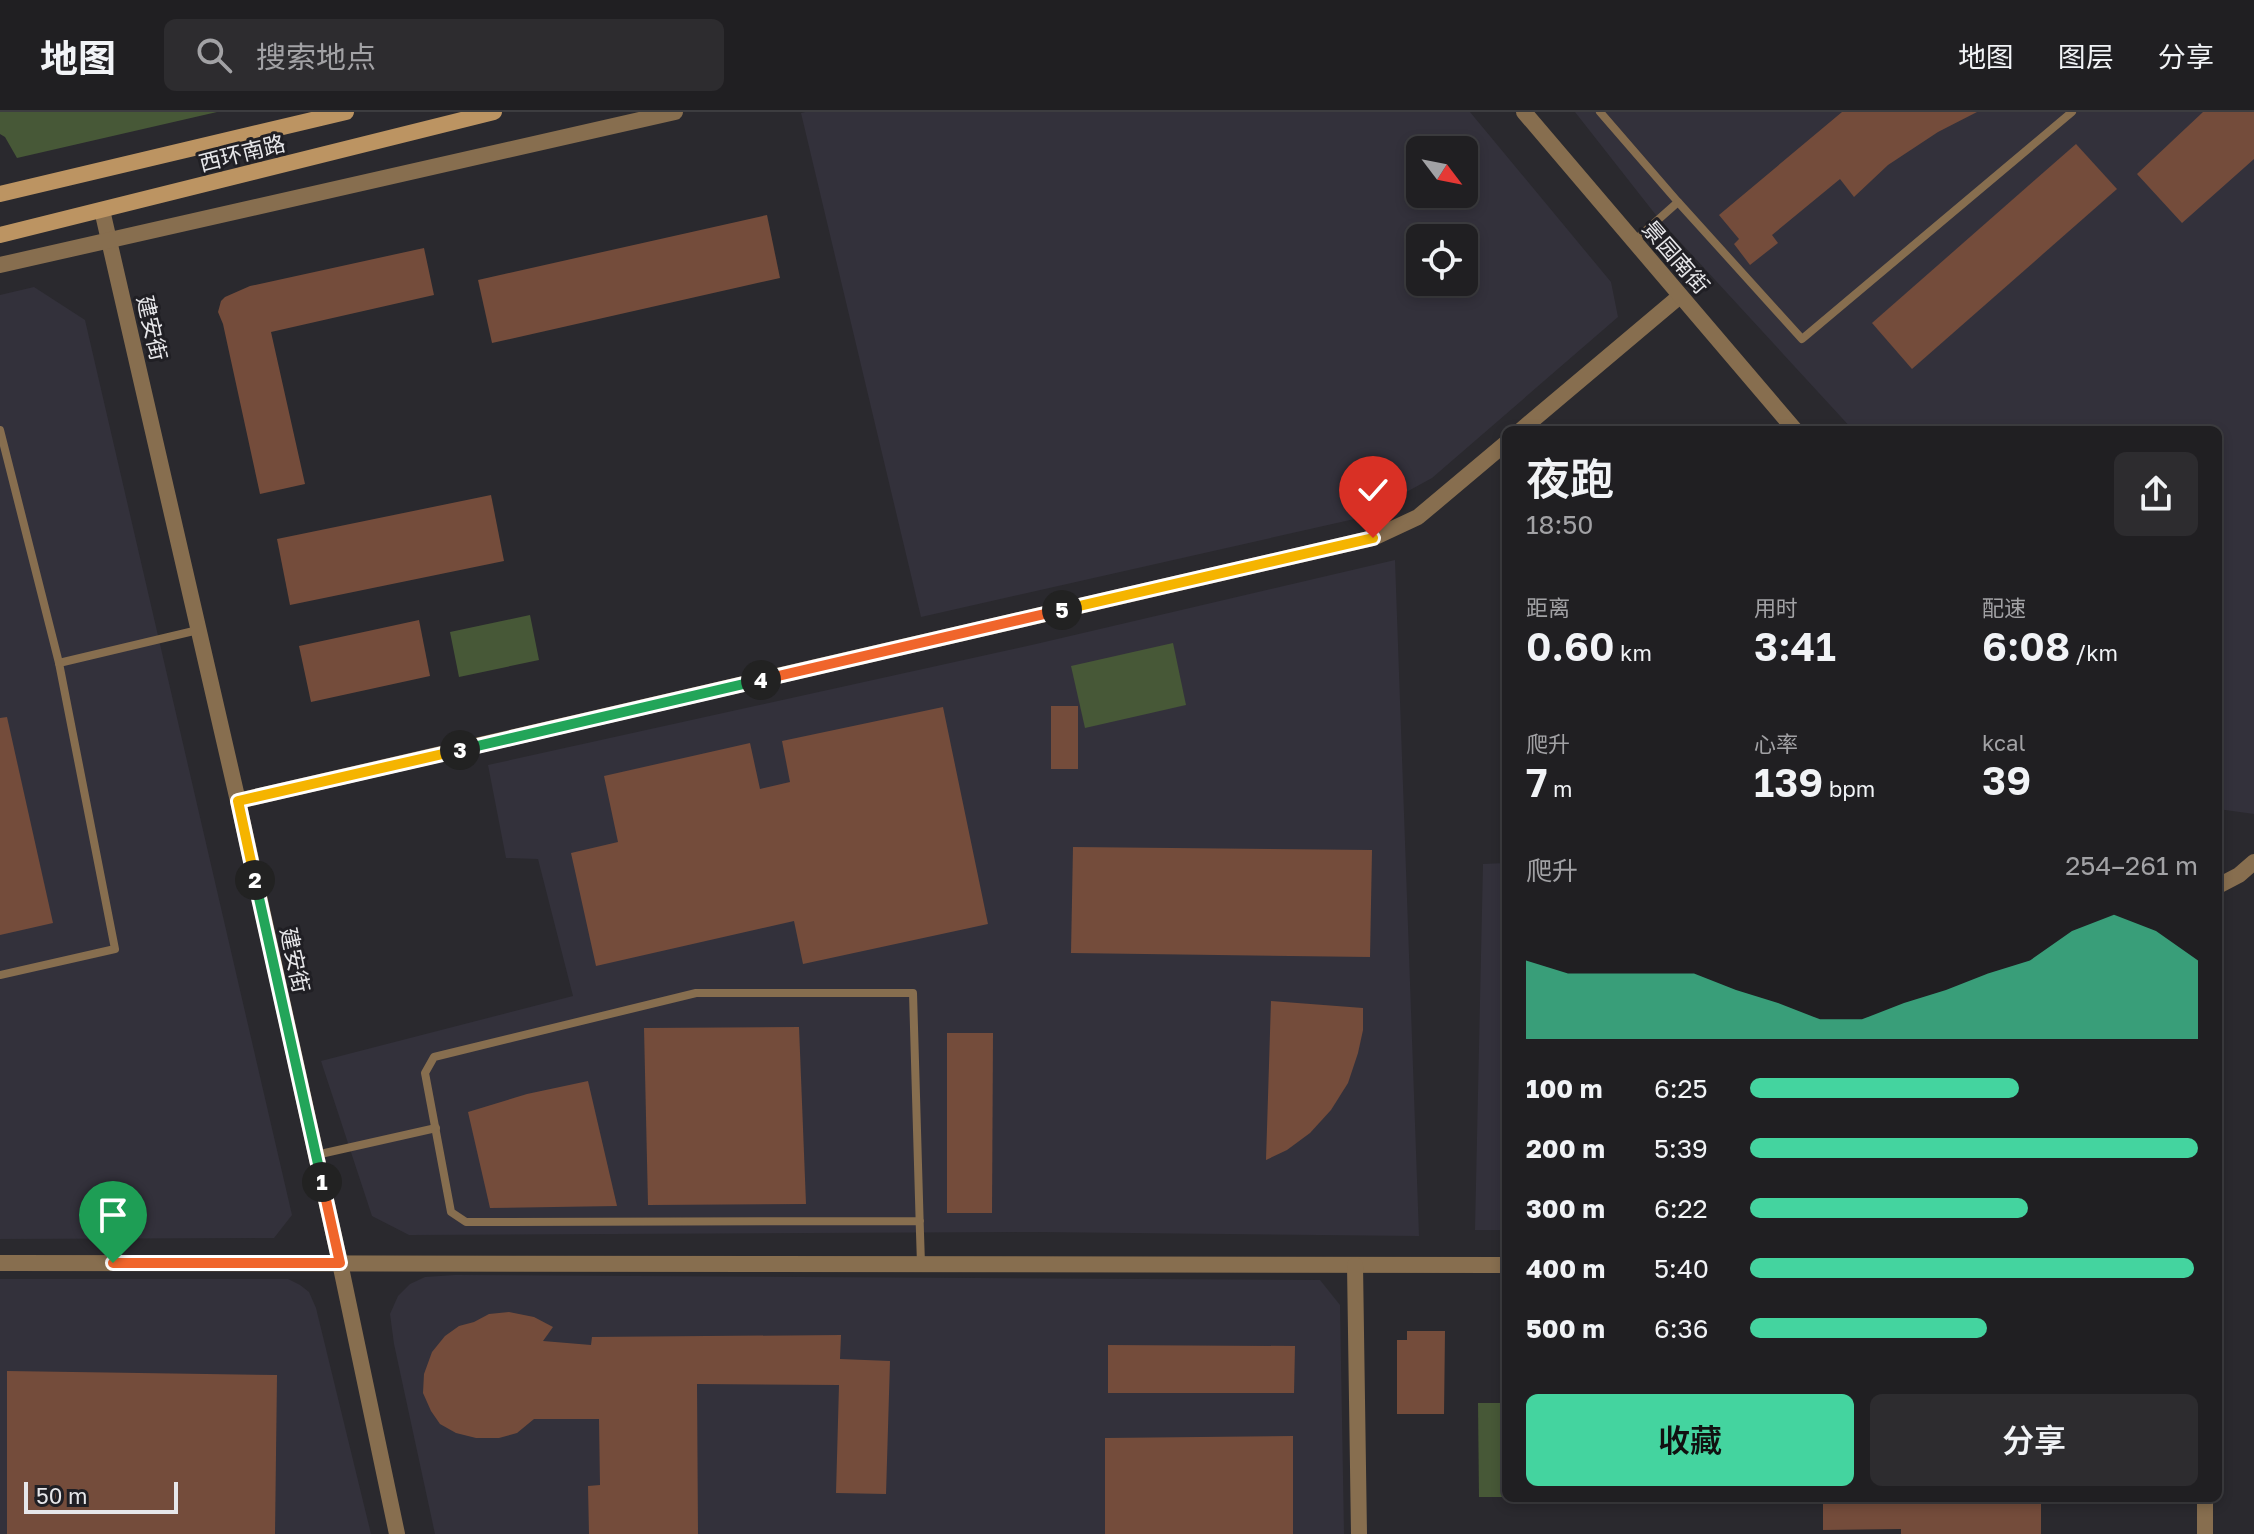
<!DOCTYPE html>
<html lang="zh">
<head>
<meta charset="utf-8">
<style>
  body { margin:0; font-family:"Golos Text","Noto Sans SC",sans-serif; background:#2d2c2f; color:#f1f3f6; height:100vh; display:flex; flex-direction:column; font-size:30px; white-space:nowrap }
  * { box-sizing:border-box; margin:0 }
  p { font-size:26px; color:#a2a2a5 }
  .icon { flex:none; width:44px; height:44px; fill:none; stroke:currentColor; stroke-width:2; stroke-linecap:round; stroke-linejoin:round }
  .map { position:relative; flex:1; overflow:hidden }
  .side { position:absolute; left:1502px; top:314px; width:720px; height:1076px; display:flex; flex-direction:column; background:#201f22; border-radius:12px; box-shadow:0 4px 12px #0003,0 0 0 2px #3d3d40 }
  .side>* { flex:none }
  .needle { width:52px; rotate:122deg }
  .buttons { position:absolute; left:1406px; top:24px; display:grid; gap:16px }
  .buttons a { display:grid; place-items:center; width:72px; height:72px; border-radius:12px; background:#201f22; box-shadow:0 4px 12px #0003,0 0 0 2px #3d3d40; font-size:40px }
  .scale { position:absolute; left:24px; bottom:20px; width:154px; box-sizing:border-box; padding-left:8px; border:4px solid #e7e7ea; border-top:0; font-size:22px; line-height:28px; white-space:nowrap; color:#e7e7ea; -webkit-text-stroke:6px #201f24; paint-order:stroke }
  .pin { position:absolute; display:grid; place-items:center; width:68px; height:68px; color:#fff; margin:-82px -34px; border-radius:50% 50% 50% 0; rotate:-45deg; box-shadow:0 0 8px #0007 }
  .pin .icon { rotate:45deg }
  .km { position:absolute; width:40px; height:40px; margin:-20px; border-radius:50%; background:#222; color:#fff; font-size:22px; line-height:40px; text-align:center }
  .round { display:grid; place-items:center; flex:none; width:84px; height:84px; border-radius:12px; background:#2d2c2f }
  .summary { display:flex; align-items:center; justify-content:space-between; height:136px; padding:0 24px }
  h1 { font-size:44px; font-weight:600; line-height:60px }
  .figures { display:grid; grid-template-columns:repeat(3,1fr); gap:12px; height:136px; padding:8px 24px }
  .figures div { display:grid; align-content:center }
  .figures b { font-size:40px; font-weight:600 }
  .figures small { font-size:22px; font-weight:400 }
  .figures p { font-size:22px }
  .chart { height:224px; padding:16px 24px }
  .chart p { display:flex; justify-content:space-between }
  .chart svg { width:100%; height:144px; margin-top:8px; fill:#44d49f; opacity:.7 }
  .action { display:flex; gap:16px; margin-top:auto; padding:16px 24px }
  .action a { flex:1; height:92px; border-radius:12px; background:#44d49f; color:#111; font-size:32px; font-weight:600; line-height:92px; text-align:center }
  .action a+a { background:#2d2c2f; color:#f1f3f6 }
  ul { padding:0 24px; list-style:none; font-size:26px }
  li { display:grid; grid-template-columns:128px 96px 1fr; align-items:center; height:60px }
  li i { height:20px; border-radius:10px; background:#44d49f }
  header { display:flex; align-items:center; gap:48px; box-sizing:border-box; height:112px; padding:0 40px; background:#201f22; border-bottom:2px solid #3d3d40 }
  header strong { font-size:38px }
  nav { display:flex; gap:44px; margin-inline-start:auto; font-size:28px }
  .search { width:560px; height:72px; background:#2d2c2f; display:flex; align-items:center; gap:20px; box-sizing:border-box; padding:0 28px; border-radius:12px; color:#a2a2a5; font-size:30px }
  .map>svg:first-child { display:block }
</style>
</head>
<body>
<header>
<strong>地图</strong>
<div class="search"><svg class="icon" aria-label="search" viewBox="0 0 24 24"><circle cx="10" cy="10" r="6"/><path d="M15 15l6 6"/></svg>搜索地点</div>
<nav><a>地图</a><a>图层</a><a>分享</a></nav>
</header>
<div class="map">
<svg width="2254" height="1422" viewBox="0 0 2254 1422">
  <rect width="100%" height="100%" fill="#2a292e"/>
  <g fill="#33313b" fill-rule="evenodd">
    <path d="M805 0H1470L1611 170 1618 205 1432 366 1359 406 921 505 801 1ZM1420 38H1464V82H1420ZM1420 126H1464V170H1420Z"/>
    <polygon points="1575,0 2254,0 2254,702 2218,697 2218,318 1853,318 1659,107"/>
    <polygon points="34,175 85,208 292,1103 274,1126 0,1127 0,183"/>
    <polygon points="1395,448 1419,1124 1037,1120 409,1123 372,1104 321,949 573,884 538,747 506,746 488,653 1036,532"/>
    <polygon points="1506,751 1506,1118 1475,1118 1483,752"/>
    <polygon points="455,1163 1320,1168 1340,1193 1344,1422 435,1422 394,1232 390,1202 398,1184 410,1172 425,1165"/>
    <polygon points="0,1167 288,1167 300,1173 309,1180 316,1196 371,1422 0,1422"/>
  </g>
  <g fill="#475837">
    <polygon points="0,0 217,0 17,46 5,25 0,22"/>
    <polygon points="530,503 539,548 459,565 450,520"/>
    <polygon points="1173,531 1186,593 1085,616 1071,554"/>
    <polygon points="1478,1291 1506,1291 1506,1385 1479,1385"/>
  </g>
  <g fill="#744c3b">
    <polygon points="1842,0 1977,0 1938,20 1888,53 1854,85 1840,67 1772,123 1778,131 1750,153 1734,132 1739,127 1719,103"/>
    <polygon points="2203,0 2254,0 2254,47 2182,111 2137,62"/>
    <polygon points="2076,32 2117,77 1912,257 1872,211"/>
    <polygon points="767,103 780,166 492,231 478,168"/>
    <polygon points="424,136 434,183 271,220 305,372 260,382 223,212 218,200 221,189 225,185 250,174"/>
    <polygon points="491,383 504,449 290,493 277,427"/>
    <polygon points="419,508 430,564 311,590 299,534"/>
    <rect x="1051" y="594" width="27" height="63"/>
    <polygon points="943,595 988,812 803,852 794,809 596,854 571,741 618,730 604,664 750,631 760,677 790,670 782,629"/>
    <polygon points="7,605 53,811 0,823 0,606"/>
    <polygon points="1073,735 1372,738 1370,845 1071,841"/>
    <polygon points="1271,889 1363,896 1363,918 1358,941 1348,971 1331,998 1310,1021 1287,1038 1266,1048"/>
    <polygon points="799,915 806,1092 648,1093 644,916"/>
    <polygon points="947,921 993,921 992,1101 947,1101"/>
    <polygon points="588,969 617,1094 490,1096 468,1000 527,982"/>
    <polygon points="509,1200 534,1205 553,1215 543,1229 591,1233 592,1225 841,1223 840,1247 890,1249 886,1382 836,1381 839,1273 697,1272 698,1422 589,1422 588,1374 600,1373 599,1307 534,1307 517,1321 499,1326 476,1326 456,1321 440,1312 431,1299 423,1281 424,1262 432,1240 445,1224 459,1214 474,1210 489,1202"/>
    <polygon points="1407,1219 1445,1219 1444,1302 1397,1302 1397,1228 1407,1228"/>
    <polygon points="1108,1233 1295,1234 1294,1281 1108,1281"/>
    <polygon points="7,1259 277,1263 275,1422 7,1422"/>
    <polygon points="1293,1324 1293,1422 1105,1422 1105,1326"/>
    <polygon points="1823,1386 2041,1386 2041,1422 1901,1422 1901,1417 1823,1418"/>
  </g>
  <g fill="none" stroke-linecap="round" stroke-linejoin="round">
    <g stroke="#876e4f" stroke-width="8">
      <polyline points="1600,0 1678,90"/>
      <polyline points="1633,130 1678,90 1802,227 2072,0"/>
      <polyline points="0,318 59,551 115,837 0,863"/>
      <polyline points="59,551 198,518"/>
      <polyline points="316,1043 436,1016"/>
      <polyline points="920,1109 466,1110 451,1100 425,961 434,945 696,881 913,881 920,1121 921,1152"/>
    </g>
    <g stroke="#876e4f" stroke-width="16">
      <polyline points="1521,318 1680,184"/>
      <polyline points="238,689 1373,426 1418,405 1506,331"/>
      <polyline points="0,1151 1506,1153"/>
      <polyline points="1355,1153 1359,1422"/>
    </g>
    <g stroke="#876e4f" stroke-width="16">
      <polyline points="1524,0 1795,318"/>
      <polyline points="102,98 238,689 340,1151 397,1422"/>
      <polyline points="0,153 675,0"/>
      <polyline points="2218,774 2239,763 2254,750"/>
      <polyline points="2205,1422 2205,1386"/>
    </g>
    <g stroke="#bc9462" stroke-width="16">
      <polyline points="0,82 346,0"/>
      <polyline points="0,123 494,0"/>
    </g>
  </g>
  <g fill="none" stroke-linecap="round" stroke-linejoin="round">
    <g stroke="#fff" stroke-width="16">
      <polyline id="split-1" points="113,1151 340,1151 322,1070"/>
    </g>
    <g stroke="#fff" stroke-width="16">
      <polyline id="split-2" points="255,768 322,1070"/>
    </g>
    <g stroke="#fff" stroke-width="16">
      <polyline id="split-3" points="255,768 238,689 460,638"/>
    </g>
    <g stroke="#fff" stroke-width="16">
      <polyline id="split-4" points="460,638 761,568"/>
    </g>
    <g stroke="#fff" stroke-width="16">
      <polyline id="split-5" points="761,568 1062,498"/>
    </g>
    <g stroke="#fff" stroke-width="16">
      <polyline id="split-6" points="1062,498 1373,426"/>
    </g>
    <use href="#split-1" stroke="#f0652b" stroke-width="10"/>
    <use href="#split-2" stroke="#22a559" stroke-width="10"/>
    <use href="#split-3" stroke="#f5b400" stroke-width="10"/>
    <use href="#split-4" stroke="#22a559" stroke-width="10"/>
    <use href="#split-5" stroke="#f0652b" stroke-width="10"/>
    <use href="#split-6" stroke="#f5b400" stroke-width="10"/>
  </g>
  <g text-anchor="middle" stroke-width="6" stroke-linejoin="round" paint-order="stroke">
    <g font-size="22" fill="#e7e7ea" stroke="#201f24">
      <text transform="translate(242 41) rotate(-14)" y="8">西环南路</text>
      <text transform="translate(1676 145) rotate(49)" y="8">景园南街</text>
      <text transform="translate(152 216) rotate(77)" y="8">建安街</text>
      <text transform="translate(295 848) rotate(78)" y="8">建安街</text>
    </g>
  </g>
</svg>
<div class="buttons">
<a><svg class="needle" viewBox="-14 -14 28 28"><path d="M0-13l5 13h-10z" fill="#e53935"/><path d="M0 13l5-13h-10z" fill="#a2a2a5"/></svg></a>
<a><svg class="icon" aria-label="locate" viewBox="0 0 24 24"><circle cx="12" cy="12" r="6"/><path d="M12 2v4M12 18v4M2 12h4M18 12h4"/></svg></a>
</div>
<div class="scale">50 m</div>
<div class="pin" style="left:113px;top:1151px;background:#1e9e55"><svg class="icon" aria-label="arrive" viewBox="0 0 24 24"><path d="M6 21V4h12l-3 4 3 4H6"/></svg></div>
<div class="pin" style="left:1373px;top:426px;background:#d93025"><svg class="icon" aria-label="check" viewBox="0 0 24 24"><path d="M5 12l5 5 9-10"/></svg></div>
<b class="km" style="left:322px;top:1070px">1</b>
<b class="km" style="left:255px;top:768px">2</b>
<b class="km" style="left:460px;top:638px">3</b>
<b class="km" style="left:761px;top:568px">4</b>
<b class="km" style="left:1062px;top:498px">5</b>
<section class="side">
<div class="summary"><div><h1>夜跑</h1><p>18:50</p></div><a class="round"><svg class="icon" aria-label="share" viewBox="0 0 24 24"><path d="M12 15V3M7 8l5-5 5 5M5 13v7h14v-7"/></svg></a></div>
<div class="figures">
<div><p>距离</p><b>0.60<small> km</small></b></div>
<div><p>用时</p><b>3:41</b></div>
<div><p>配速</p><b>6:08<small> /km</small></b></div>
</div>
<div class="figures">
<div><p>爬升</p><b>7<small> m</small></b></div>
<div><p>心率</p><b>139<small> bpm</small></b></div>
<div><p>kcal</p><b>39</b></div>
</div>
<div class="chart"><p><span>爬升</span>254–261 m</p>
<svg viewBox="0 0 160 44" preserveAspectRatio="none"><path d="M0 44V20L10 24L20 24L30 24L40 24L50 29L60 33L70 38L80 38L90 33L100 29L110 24L120 20L130 11L140 6L150 11L160 20V44z"/></svg>
</div>
<ul>
<li><b>100 m</b>6:25<i style="width:60%"></i></li>
<li><b>200 m</b>5:39<i style="width:100%"></i></li>
<li><b>300 m</b>6:22<i style="width:62%"></i></li>
<li><b>400 m</b>5:40<i style="width:99%"></i></li>
<li><b>500 m</b>6:36<i style="width:53%"></i></li>
</ul>
<div class="action"><a>收藏</a><a>分享</a></div>
</section>
</div>
</body>
</html>
